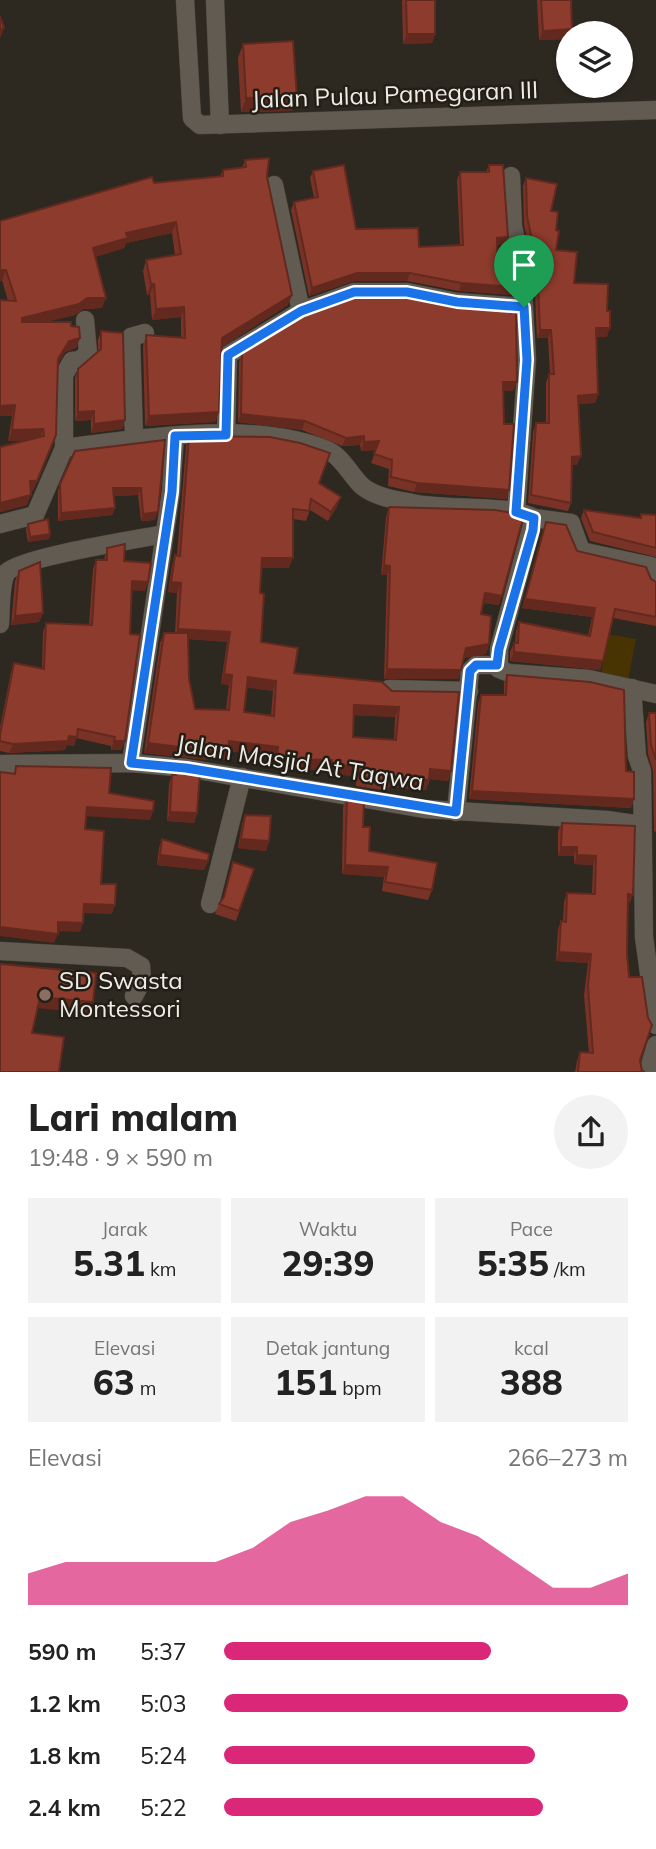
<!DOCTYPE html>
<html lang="id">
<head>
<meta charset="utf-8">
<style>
  body { margin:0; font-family:Mulish,sans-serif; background:#f2f2f2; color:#222; height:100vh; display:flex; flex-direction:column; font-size:26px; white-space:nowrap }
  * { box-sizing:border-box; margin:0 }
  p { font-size:23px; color:#767676 }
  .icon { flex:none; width:38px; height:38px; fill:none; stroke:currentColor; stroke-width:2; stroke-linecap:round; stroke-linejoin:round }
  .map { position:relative; height:1072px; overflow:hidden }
  .panel { display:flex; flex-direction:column; background:#fff; flex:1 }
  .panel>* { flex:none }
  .tools { position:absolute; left:556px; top:21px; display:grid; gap:14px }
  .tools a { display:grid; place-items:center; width:77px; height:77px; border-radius:50%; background:#fff; box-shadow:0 2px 5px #0004; font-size:35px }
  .pin { position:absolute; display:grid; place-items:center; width:60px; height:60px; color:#fff; margin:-72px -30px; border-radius:50% 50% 50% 0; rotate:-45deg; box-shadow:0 0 7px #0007 }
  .pin .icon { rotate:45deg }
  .round { display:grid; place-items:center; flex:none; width:74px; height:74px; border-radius:37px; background:#f2f2f2 }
  .head { display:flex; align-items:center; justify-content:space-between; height:119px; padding:0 28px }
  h1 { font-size:38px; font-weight:800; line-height:52px }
  .figures { display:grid; grid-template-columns:repeat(3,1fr); gap:10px; height:119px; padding:7px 28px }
  .figures div { display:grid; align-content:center; border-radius:0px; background:#f2f2f2; text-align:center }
  .figures b { font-size:35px; font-weight:800 }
  .figures small { font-size:19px; font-weight:400 }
  .figures p { font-size:19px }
  .chart { height:196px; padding:14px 28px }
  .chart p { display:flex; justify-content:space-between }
  .chart svg { width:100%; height:126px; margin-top:7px; fill:#db2777; opacity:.7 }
  ul { padding:0 28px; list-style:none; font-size:23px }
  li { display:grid; grid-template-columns:112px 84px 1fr; align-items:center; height:52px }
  li i { height:18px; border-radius:9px; background:#db2777 }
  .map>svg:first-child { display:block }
</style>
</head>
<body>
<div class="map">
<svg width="656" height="1072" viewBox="0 0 656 1072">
  <rect width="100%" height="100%" fill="#2d2820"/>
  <polygon fill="#483302" points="608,634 636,639 627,686 600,681"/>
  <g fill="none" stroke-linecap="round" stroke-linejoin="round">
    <g stroke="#49453e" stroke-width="19">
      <g id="street">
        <polyline points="185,0 192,118 200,125 656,110"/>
        <polyline points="215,0 220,125"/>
        <polyline points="511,176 513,226 523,274 524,307"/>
        <polyline points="274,185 301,311"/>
        <polyline points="226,435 228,355 301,311 354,292 407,292 457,302 524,307 527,360 516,512"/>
        <polyline points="134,438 131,337 145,333"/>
        <polyline points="64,448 64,375 72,361 80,360 88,353 85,320"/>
        <polyline points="534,518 571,523 581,551 651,566 656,580"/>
        <path d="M0 524 35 515 64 448C140 438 256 419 329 451 342 457 351 476 362 486 375 497 396 500 412 503 445 511 508 503 534 518L499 649V669L509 673 589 679 656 694"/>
        <path d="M0 624C1 610 0 582 7 572 22 557 138 539 164 534"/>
        <polyline points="632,688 637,756 642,771 644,937 656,1025"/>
        <polyline points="389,689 469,691"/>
        <polyline points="131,763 171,492 175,436"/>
        <polyline points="0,764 131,763 186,768 424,809 607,820 641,825"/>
        <polyline points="456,812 470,671 476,665 497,665"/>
        <polyline points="210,904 242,777"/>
        <polyline points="0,951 127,958 141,966 142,981 134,996"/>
        <polyline points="648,1072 656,1045"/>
      </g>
    </g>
    <use href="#street" stroke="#615b52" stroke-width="18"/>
  </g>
  <g fill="#793326" fill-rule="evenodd">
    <polygon points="402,0 435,0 435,34 432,43 403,44"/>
    <polygon points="537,0 571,0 569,39 539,40"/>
    <polygon points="243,44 292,111 241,112 238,58"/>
    <polygon points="245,160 267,177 288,305 222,347 219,412 215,422 145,426 143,346 146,335 181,337 181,317 152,320 150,294 147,295 143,271 146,260 175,255 172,233 126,243 124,248 95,257 102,308 83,309 75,315 45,322 71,326 80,338 76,348 65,352 58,364 56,435 33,491 30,491 27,505 0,512 0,447 29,440 8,441 12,416 0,416 0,300 8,301 2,280 0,281 0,221 154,183 220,176 223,170 242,168"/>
    <polygon points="489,165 508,237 505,244 497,245 498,275 515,287 512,295 459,291 407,281 354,281 309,296 291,210 294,202 314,198 310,178 313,171 356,229 419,247 460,245 457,180 460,172 486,172"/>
    <polygon points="526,178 551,211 556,230 556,250 574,283 607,311 607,337 596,337 598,394 595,403 578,404 577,465 572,465 571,503 568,511 528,503 533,432 536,423 546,423 546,383 549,374 550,374 548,338 537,338 534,273 524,225 523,186"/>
    <polygon points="101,331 125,420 122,429 91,433 91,420 75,421 75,378 78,369 98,352 98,340"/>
    <polygon points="242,353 517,382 513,391 503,391 504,424 509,490 506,499 414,492 388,486 389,469 371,463 376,450 361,451 360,445 342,446 302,430 238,422 239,362"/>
    <path d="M189 436 319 483 337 507 328 521 310 510 306 521 293 519 289 568H261L260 593 261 642 294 673 382 682 451 771 448 781 430 779 426 790 389 787 388 791 356 786V776L328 774 329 770 274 768 275 757 228 751 225 760H208L144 753 160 643 164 633H175L177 593 168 592 172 565 175 555H177L186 446ZM189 639 227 642 221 684 229 685 226 710 195 709 189 679ZM247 687 273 691 271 715 244 712ZM354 715 395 717 394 740 353 737Z"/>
    <polygon points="165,440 155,520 141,521 138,495 113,496 115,508 112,515 58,521 58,491 60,484"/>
    <polygon points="389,507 499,605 483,603 481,614 489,644 486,654 464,658 458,679 384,679 387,575 381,575 386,517"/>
    <polygon points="584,510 640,518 641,514 656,515 656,557 590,541 581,518"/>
    <polygon points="546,522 577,551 656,582 656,626 613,618 600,670 510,661 510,652 514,643 515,643 516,631 519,622 588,636 592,617 522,608"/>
    <polygon points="28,524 50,534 49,539 28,542 26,529"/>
    <polygon points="107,548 124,561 145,591 132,590 125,741 121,750 111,750 111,746 76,738 74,746 67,745 65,750 9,753 0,751 0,727 11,672 14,663 42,668 43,632 46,623 89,625 93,569 96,560 104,560"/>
    <polygon points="19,571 43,613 39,622 11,625 15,581"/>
    <polygon points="507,675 634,799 631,808 469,799 478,704 481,695 504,695 504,683"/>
    <polygon points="649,713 656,713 656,832 654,831 653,771 648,754 646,722"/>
    <polygon points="177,769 197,813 194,823 167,821 169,784 172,774 175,774"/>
    <polygon points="347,797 363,827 369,851 432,890 428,900 382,891 384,877 342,874 343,807"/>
    <polygon points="245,815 269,841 266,851 238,848 242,824"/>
    <polygon points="562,823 635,826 630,903 628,903 627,954 640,1060 642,1071 645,1072 575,1072 577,1061 580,1052 589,1053 584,995 588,963 556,961 558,930 561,921 563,921 564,902 567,893 592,894 593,865 574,864 574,856 558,856 558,831"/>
    <polygon points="162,839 208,861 204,870 157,865 159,848"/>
    <polygon points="233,862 254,869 236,921 215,914 219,904 223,899"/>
  </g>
  <g fill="#63291f">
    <polygon points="4,28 0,39 0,29"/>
    <polygon points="572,29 571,33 569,33 569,39 539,40 543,31"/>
    <polygon points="407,34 435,34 432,43 403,44"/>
    <polygon points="297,97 292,111 241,112 246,98"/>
    <polygon points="176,222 172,233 126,243 124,248 89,259 93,248 126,233"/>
    <polygon points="508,237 505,244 494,246 497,238"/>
    <polygon points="0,270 6,270 2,280 0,281"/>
    <polygon points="357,273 410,273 407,281 354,281 309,296 312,288"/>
    <polygon points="461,283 515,287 512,295 459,291"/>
    <polygon points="151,284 154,284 150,294 147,295"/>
    <polygon points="292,295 288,305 219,349 222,338"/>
    <polygon points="87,298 106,298 102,308 83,309 75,315 18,329 22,318"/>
    <polygon points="184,307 181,317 152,320 156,309"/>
    <polygon points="596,328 610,328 607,337 593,337"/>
    <polygon points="540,330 551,330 548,338 537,338"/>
    <polygon points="80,338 76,348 65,352 54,370 58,359 69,341"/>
    <polygon points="503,382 517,382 513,391 500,391"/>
    <polygon points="598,394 595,403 575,404 578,396"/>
    <polygon points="15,405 12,416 0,416 0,406"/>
    <polygon points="94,411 91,420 75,421 78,412"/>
    <polygon points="219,412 215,422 145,426 149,416"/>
    <polygon points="241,414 305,421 302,430 238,422"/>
    <polygon points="125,420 122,429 91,433 94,424"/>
    <polygon points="43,429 39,440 8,441 12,430"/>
    <polygon points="56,435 33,491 26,492 30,481"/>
    <polygon points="364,436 360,445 342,446 346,438"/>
    <polygon points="379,441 376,450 361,451 364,442"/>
    <polygon points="581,456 577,465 569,465 572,457"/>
    <polygon points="417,483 509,490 506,499 414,492"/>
    <polygon points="113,488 141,488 138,495 110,496"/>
    <polygon points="31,495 27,505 0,512 0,503"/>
    <polygon points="341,497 337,507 328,521 331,512"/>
    <polygon points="115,508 112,515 58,521 61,513"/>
    <polygon points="158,512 155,520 141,521 143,514"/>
    <polygon points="50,534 49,539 28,542 30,537"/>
    <polygon points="262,558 293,558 289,568 258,568"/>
    <polygon points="384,565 390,566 387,575 381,575"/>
    <polygon points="132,581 148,582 145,591 129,590"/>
    <polygon points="171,582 181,583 177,593 168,592"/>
    <polygon points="485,593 502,596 499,605 481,603"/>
    <polygon points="525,599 595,608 592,617 522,608"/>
    <polygon points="43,613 39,622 11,625 15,616"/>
    <polygon points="178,629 230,632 227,642 174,638"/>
    <polygon points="489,644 486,654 463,658 466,648"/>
    <polygon points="514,652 603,661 600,670 510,661"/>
    <polygon points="387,669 461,670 458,679 384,679"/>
    <polygon points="224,674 232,675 229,685 221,684"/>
    <polygon points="248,677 276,681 273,691 244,687"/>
    <polygon points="354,705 399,707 395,717 351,715"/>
    <polygon points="69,736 77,737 74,746 67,745 65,750 9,753 13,744"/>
    <polygon points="114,741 125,741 121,750 111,750"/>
    <polygon points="229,741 278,747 275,757 228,751 225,760 208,760 144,753 148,743"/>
    <polygon points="277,759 332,760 329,770 274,768"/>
    <polygon points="332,765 360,766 356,776 328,774"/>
    <polygon points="430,769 451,771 448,781 427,779"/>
    <polygon points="391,777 429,780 426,790 389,787"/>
    <polygon points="472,791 634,799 631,808 469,799"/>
    <polygon points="87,807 153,811 150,820 83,816"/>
    <polygon points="170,812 197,813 194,823 167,821"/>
    <polygon points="241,839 269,841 266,851 238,848"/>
    <polygon points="561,847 577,847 574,856 558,856"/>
    <polygon points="160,855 208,861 204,870 157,865"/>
    <polygon points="577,855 596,856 593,865 574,864"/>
    <polygon points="345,865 388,867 384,877 342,874"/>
    <polygon points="628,894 633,895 630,903 625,903"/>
    <polygon points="84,904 115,905 112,914 81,913"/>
    <polygon points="58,922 83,923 80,932 55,931"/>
    <polygon points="0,927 58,934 54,943 0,936"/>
    <polygon points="559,952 591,954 588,963 556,961"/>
    <polygon points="40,997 93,1002 89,1013 36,1008"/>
  </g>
  <g fill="#8d3b2c" stroke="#63291f" stroke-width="2" fill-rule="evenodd">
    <polygon points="406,0 435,0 435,34 407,34"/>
    <polygon points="541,0 571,0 572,29 543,31"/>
    <polygon points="0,16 4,28 0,29"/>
    <polygon points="293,41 297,97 246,98 243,44"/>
    <polygon points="269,158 267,177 292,295 222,338 219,412 149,416 146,335 185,338 184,307 156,309 154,284 151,284 146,260 181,254 176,222 126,233 128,238 93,248 106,298 87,298 79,304 22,318 22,322 71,322 71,326 79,327 80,338 69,341 58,359 56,435 37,481 30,481 31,495 0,503 0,447 44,436 43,429 12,430 15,405 0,406 0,300 16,301 6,270 0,270 0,221 152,177 154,183 223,176 223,170 246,167 245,160"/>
    <polygon points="344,165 356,229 418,228 419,247 463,245 460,172 489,172 489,165 503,165 508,237 497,238 498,275 515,275 515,287 461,283 410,273 357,273 312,288 294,202 318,197 313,171"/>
    <polygon points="526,178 557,184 551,211 558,212 556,230 559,231 556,250 577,252 574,283 608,284 607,311 610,311 610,328 596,328 598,394 578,396 581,456 572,457 571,503 531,495 536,423 549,423 549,374 554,374 551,330 540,330 537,265 527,216"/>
    <polygon points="359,295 409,295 458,304 516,309 517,382 503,382 504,424 514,424 509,490 417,483 391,477 392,460 374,454 379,441 364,442 364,436 346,438 305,421 241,414 242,353 309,313"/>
    <polygon points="101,331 123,333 125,420 94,424 94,411 78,412 78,369 101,349"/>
    <path d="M189 436 270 437 300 443 330 453 319 483 341 497 331 512 311 499 309 511 293 509V558H262L260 593 264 594 261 642 298 648 294 673 382 682 392 691 459 692 451 771 430 769 429 780 391 777V782L359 776 360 766 332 765V760L277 759 278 747 229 741 228 750 211 751 148 743 164 633H188L189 679 195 709 229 710 232 675 224 674 230 632 178 629 181 583 171 582 175 555 180 556ZM248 677 276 681 274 716 244 712ZM354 705 399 707 396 740 353 737Z"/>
    <polygon points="165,440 158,512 143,514 141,488 113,488 115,508 61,513 60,484 75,451"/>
    <polygon points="389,507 495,510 524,515 502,596 485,593 481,614 491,616 489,644 466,648 461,670 387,669 390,566 384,565"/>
    <polygon points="584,510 641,518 641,514 656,515 656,548 593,532"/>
    <polygon points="48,519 50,534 30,537 28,524"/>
    <polygon points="546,522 566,525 577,551 646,567 651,579 656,582 656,617 615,609 603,661 514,652 514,643 518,643 519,622 590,636 595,608 525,599"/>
    <polygon points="125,544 124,561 151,563 148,582 132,581 130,634 140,635 125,741 114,741 115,737 78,729 77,737 69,736 68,741 13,744 0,741 0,735 14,663 44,669 46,623 92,625 96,560 107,560 107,548"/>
    <polygon points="40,562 43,613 15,616 19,571"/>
    <polygon points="507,675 590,682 624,690 626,771 634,772 634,799 472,791 481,695 506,695"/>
    <polygon points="649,713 656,713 656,760 651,745"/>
    <polygon points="16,766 111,768 109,793 154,801 153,811 87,807 85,829 104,831 101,884 116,884 115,905 84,904 83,923 58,922 58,934 0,927 0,772 15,774"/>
    <polygon points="177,769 200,772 197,813 170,812 172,774 176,775"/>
    <polygon points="347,797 364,800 363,827 370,827 369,851 437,863 432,890 385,882 388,867 345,865"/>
    <polygon points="245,815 271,816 269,841 241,839"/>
    <polygon points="562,823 635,826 633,895 628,894 627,954 629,977 642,977 648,1018 652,1025 640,1060 642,1071 645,1072 578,1072 580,1052 593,1053 588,986 591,954 559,952 561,921 566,922 567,893 595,894 596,856 577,855 577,847 561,847"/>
    <polygon points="162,839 209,854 208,861 160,855"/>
    <polygon points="233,862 254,869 239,911 219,904 224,897"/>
    <polygon points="0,964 96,973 93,1002 40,997 32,1033 64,1037 59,1072 0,1072"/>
  </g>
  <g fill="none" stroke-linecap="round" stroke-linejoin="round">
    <g stroke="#fff" stroke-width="14">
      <polygon id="route" points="354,292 407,292 457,302 524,307 527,360 516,512 534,518 533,530 499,649 497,665 476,665 470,671 456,812 186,768 131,763 172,492 175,436 226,435 228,355 301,311"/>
    </g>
    <use href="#route" stroke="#1a73e8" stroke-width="9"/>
  </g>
  <circle fill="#8d6e63" stroke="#231f16" stroke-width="2.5" cx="45" cy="995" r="7"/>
  <g text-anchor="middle" stroke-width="5" stroke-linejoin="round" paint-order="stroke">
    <g font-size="24" fill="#efebe6" stroke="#231f16">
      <text transform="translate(395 95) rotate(-2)" y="8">Jalan Pulau Pamegaran III</text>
      <text transform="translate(300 763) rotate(9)" y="8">Jalan Masjid At Taqwa</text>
    </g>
    <g font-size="24" fill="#efebe6" stroke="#231f16" text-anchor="start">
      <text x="59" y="989">SD Swasta<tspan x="59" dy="28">Montessori</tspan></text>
    </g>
  </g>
</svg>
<div class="tools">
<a><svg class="icon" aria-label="layers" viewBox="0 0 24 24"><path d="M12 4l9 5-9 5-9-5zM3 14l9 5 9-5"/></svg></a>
</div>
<div class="pin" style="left:524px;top:307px;background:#1e9e55"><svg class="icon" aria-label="arrive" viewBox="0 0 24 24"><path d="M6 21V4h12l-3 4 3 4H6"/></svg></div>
</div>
<section class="panel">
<div class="head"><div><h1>Lari malam</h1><p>19:48 · 9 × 590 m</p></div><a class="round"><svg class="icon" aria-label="share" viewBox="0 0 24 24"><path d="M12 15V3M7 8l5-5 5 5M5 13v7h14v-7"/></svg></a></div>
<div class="figures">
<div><p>Jarak</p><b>5.31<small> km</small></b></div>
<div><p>Waktu</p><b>29:39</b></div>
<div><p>Pace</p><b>5:35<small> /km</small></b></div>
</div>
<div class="figures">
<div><p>Elevasi</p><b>63<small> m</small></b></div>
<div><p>Detak jantung</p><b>151<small> bpm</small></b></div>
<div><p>kcal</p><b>388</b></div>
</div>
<div class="chart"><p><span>Elevasi</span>266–273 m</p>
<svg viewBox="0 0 160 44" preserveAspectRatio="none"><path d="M0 44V33L10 29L20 29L30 29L40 29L50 29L60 24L70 15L80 11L90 6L100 6L110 15L120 20L130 29L140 38L150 38L160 33V44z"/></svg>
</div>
<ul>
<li><b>590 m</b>5:37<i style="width:66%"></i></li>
<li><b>1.2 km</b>5:03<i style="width:100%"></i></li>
<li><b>1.8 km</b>5:24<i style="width:77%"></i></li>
<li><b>2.4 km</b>5:22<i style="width:79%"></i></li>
</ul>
</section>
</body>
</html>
